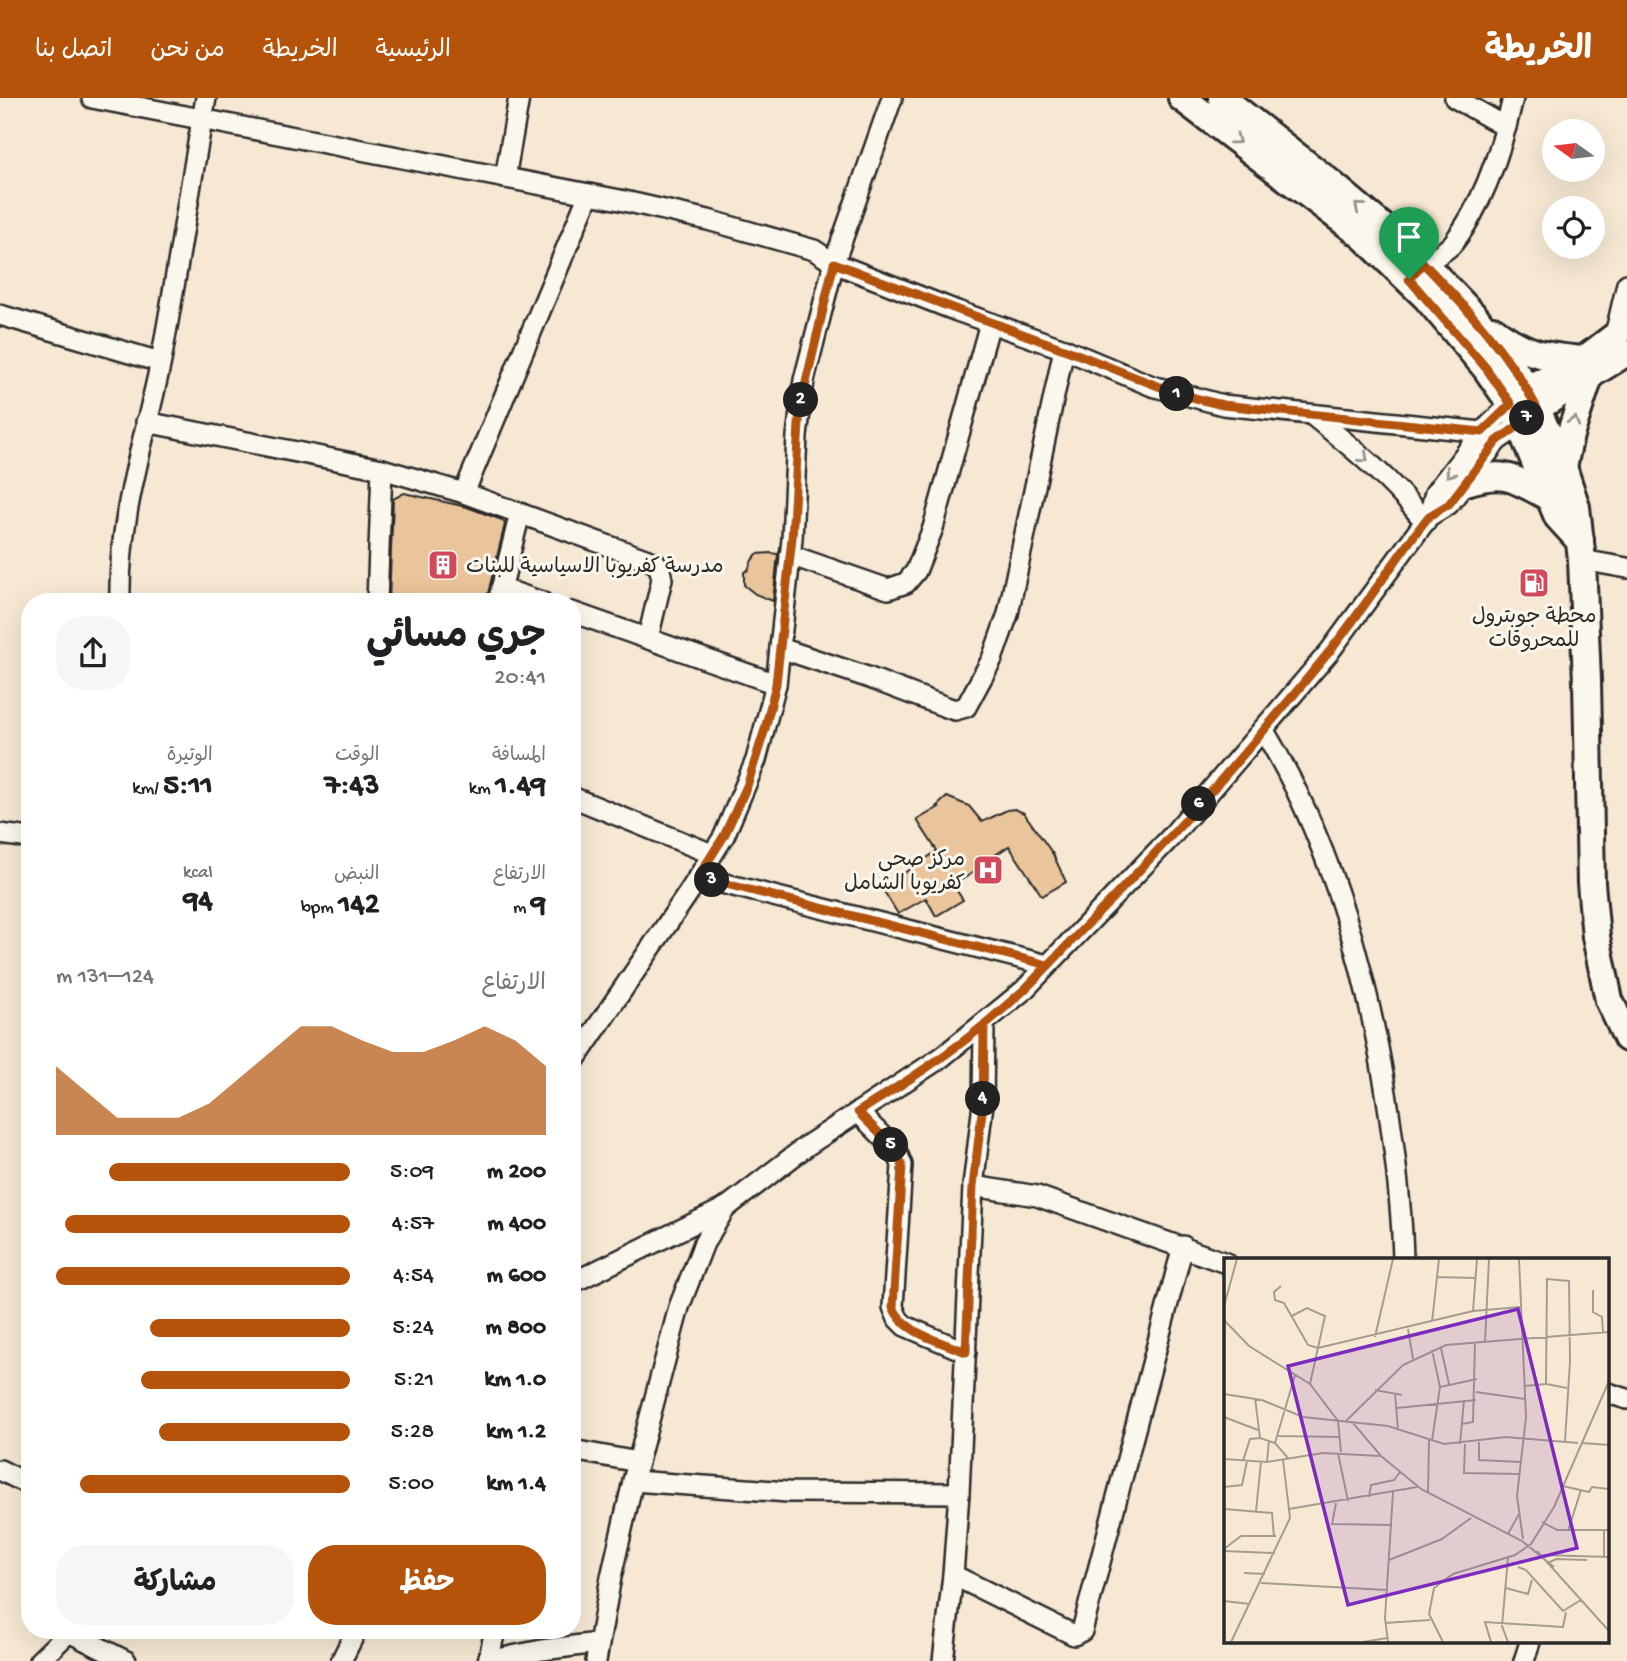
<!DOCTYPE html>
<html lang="ar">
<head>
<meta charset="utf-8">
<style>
  body { margin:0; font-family:"Gochi Hand","Playpen Sans Arabic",sans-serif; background:#f6f6f6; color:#202124; direction:rtl; height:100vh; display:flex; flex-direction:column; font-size:26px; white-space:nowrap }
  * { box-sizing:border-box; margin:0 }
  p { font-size:23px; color:#757577 }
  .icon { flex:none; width:38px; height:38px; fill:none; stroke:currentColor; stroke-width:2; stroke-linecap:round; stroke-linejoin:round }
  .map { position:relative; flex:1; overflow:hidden; direction:ltr }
  .drawer { position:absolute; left:21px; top:495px; width:560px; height:1046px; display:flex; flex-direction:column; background:#fff; border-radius:28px; box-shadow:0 7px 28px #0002; direction:rtl }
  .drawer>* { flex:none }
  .needle { width:46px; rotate:284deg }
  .fabs { position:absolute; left:1542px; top:21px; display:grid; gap:14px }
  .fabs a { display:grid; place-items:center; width:63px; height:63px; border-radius:50%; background:#fff; box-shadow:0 7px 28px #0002; font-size:35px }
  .pin { position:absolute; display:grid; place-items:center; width:60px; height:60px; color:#fff; margin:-72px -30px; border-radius:50% 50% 50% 0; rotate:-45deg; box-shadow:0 0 7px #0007 }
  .pin .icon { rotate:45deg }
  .km { position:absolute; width:35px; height:35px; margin:-18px; border-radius:50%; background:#222; color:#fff; font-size:19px; line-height:35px; text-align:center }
  .round { display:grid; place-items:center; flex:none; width:74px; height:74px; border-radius:28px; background:#f6f6f6 }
  .headline { display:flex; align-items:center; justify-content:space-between; height:119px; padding:0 35px }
  h1 { font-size:38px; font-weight:700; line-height:52px }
  .figures { display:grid; grid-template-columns:repeat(3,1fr); gap:10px; height:119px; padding:7px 35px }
  .figures div { display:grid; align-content:center }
  .figures b { font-size:30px; font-weight:700 }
  .figures small { font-size:19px; font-weight:400 }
  .figures p { font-size:19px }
  .chart { height:196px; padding:14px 35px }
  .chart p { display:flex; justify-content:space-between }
  .chart svg { width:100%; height:126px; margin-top:7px; fill:#b45309; opacity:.7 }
  .primary-button { display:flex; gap:14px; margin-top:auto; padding:14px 35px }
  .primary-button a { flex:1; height:80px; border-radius:28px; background:#b45309; color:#fff; font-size:28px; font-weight:700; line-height:80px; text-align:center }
  .primary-button a+a { background:#f6f6f6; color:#202124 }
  ul { padding:0 35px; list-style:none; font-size:23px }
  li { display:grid; grid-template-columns:112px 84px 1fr; align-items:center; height:52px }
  li i { height:18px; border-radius:9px; background:#b45309 }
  header { display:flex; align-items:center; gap:42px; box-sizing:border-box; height:98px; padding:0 35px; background:#b45309; color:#fff }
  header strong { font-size:33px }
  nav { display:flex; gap:38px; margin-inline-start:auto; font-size:24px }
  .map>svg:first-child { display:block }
</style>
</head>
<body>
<header>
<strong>الخريطة</strong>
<nav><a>الرئيسية</a><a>الخريطة</a><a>من نحن</a><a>اتصل بنا</a></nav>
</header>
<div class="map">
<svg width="1627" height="1563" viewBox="0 0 1627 1563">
  <rect width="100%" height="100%" fill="#f6e8d3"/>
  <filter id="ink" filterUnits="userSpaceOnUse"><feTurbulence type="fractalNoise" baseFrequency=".0143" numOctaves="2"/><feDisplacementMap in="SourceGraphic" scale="14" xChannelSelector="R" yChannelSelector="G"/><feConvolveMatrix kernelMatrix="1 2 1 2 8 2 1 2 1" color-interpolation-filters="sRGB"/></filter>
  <g filter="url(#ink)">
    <g fill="#eac49a" stroke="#2b2b2b" stroke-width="2">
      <polygon points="404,395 467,409 502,422 505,426 486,504 389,504 393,401"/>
      <polygon points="771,455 778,456 773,503 755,496 744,487 744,474 748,472 752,462 757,456"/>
      <polygon points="947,699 969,708 982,724 1007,712 1015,711 1024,715 1053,756 1066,784 1042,798 1009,748 982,766 984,768 953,787 963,802 936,818 926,800 898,816 882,790 937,753 917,722 939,709 937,708"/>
    </g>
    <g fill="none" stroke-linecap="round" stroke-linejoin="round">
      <g stroke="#2b2b2b" stroke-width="24">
        <g id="minor">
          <polyline points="92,0 620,102 708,122 814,152 834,165 957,213 1064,251 1152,288 1223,307 1482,334"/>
          <polyline points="1455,0 1506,29"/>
          <polyline points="505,80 519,0"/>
          <path d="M1416 173C1426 161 1444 157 1454 144 1485 104 1502 49 1513 0"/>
          <polyline points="0,217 160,264"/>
          <polyline points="1615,237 1627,186"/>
          <path d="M1312 317C1353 350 1392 382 1425 424"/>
          <polyline points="146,324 382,371 464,395 656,465 660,472 662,481 648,540"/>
          <polyline points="464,395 589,96"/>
          <polyline points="1429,418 1435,395 1441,387 1482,334 1511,306"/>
          <polyline points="790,457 888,491 906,485 916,473 933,430 990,225"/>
          <polyline points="1582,462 1627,470"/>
          <polyline points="501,490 542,504"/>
          <path d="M120 504C118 418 144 346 161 263 177 176 190 87 206 0"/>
          <polyline points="377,504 382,371"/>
          <polyline points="498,504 520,415"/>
          <polyline points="572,514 776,586"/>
          <polyline points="780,550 867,579 946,609 955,612 966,609 992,561 1008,516 1064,251"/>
          <path d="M1263 631C1333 747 1369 880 1389 1014 1396 1063 1402 1113 1403 1162"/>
          <polyline points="572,699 712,756"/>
          <polyline points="0,736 30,740"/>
          <polyline points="698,779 1047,867"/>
          <polyline points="572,966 689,794 724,738 756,662 776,586 792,441 797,338 804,282 834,165 892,0"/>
          <polyline points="858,1014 896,1052 902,1067 893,1209 898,1221 905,1228 966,1254"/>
          <polyline points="973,1088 1037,1098 1226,1165"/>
          <polyline points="572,1185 727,1109 808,1047 942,959 1024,892 1170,740 1330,553 1429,418 1449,406 1497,343 1521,326"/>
          <polyline points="1608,1295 1627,1301"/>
          <polyline points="572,1352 638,1364"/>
          <polyline points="0,1372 30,1387"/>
          <polyline points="633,1383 788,1394 959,1395"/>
          <polyline points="953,1477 1074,1537 1082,1533 1183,1148"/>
          <polyline points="495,1533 488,1563 542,1552 598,1545"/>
          <polyline points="69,1534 126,1563"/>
          <polyline points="39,1563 70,1533"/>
          <polyline points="341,1563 356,1533"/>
          <polyline points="596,1563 611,1479 633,1383 679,1209 704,1145 726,1109"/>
          <polyline points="943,1563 953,1477 959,1395 973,1088 983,1006 984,927"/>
          <polyline points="1524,1563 1530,1544"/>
        </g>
      </g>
      <g stroke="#2b2b2b" stroke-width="30">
        <g id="tertiary">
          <polyline points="1514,303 1527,290 1582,262 1627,228"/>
          <polyline points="1524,323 1537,311 1627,255"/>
        </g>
      </g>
      <g stroke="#2b2b2b" stroke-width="32">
        <g id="secondary">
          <polyline points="1182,0 1363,138 1427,200 1486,270 1511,306 1558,419 1580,443"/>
          <polyline points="1222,0 1329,84 1391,136 1423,165 1476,220 1527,290 1563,369 1576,409 1582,462 1587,583 1591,785 1596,839 1609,902 1627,940"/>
          <path d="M1493 232C1525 256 1542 258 1582 262"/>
          <polyline points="1563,369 1570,337 1589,279"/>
          <path d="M1463 385C1506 371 1513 380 1551 400"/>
        </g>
      </g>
      <use href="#minor" stroke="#fbf7ec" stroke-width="19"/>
      <use href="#tertiary" stroke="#fbf7ec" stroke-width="24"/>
      <use href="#secondary" stroke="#fbf7ec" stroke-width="26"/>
    </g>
    <defs><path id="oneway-chevron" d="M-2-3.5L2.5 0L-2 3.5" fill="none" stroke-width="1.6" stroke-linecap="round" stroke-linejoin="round" transform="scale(1.75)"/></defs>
    <g stroke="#93918c">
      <use href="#oneway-chevron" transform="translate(1236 42) rotate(37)"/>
      <use href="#oneway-chevron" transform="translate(1359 109) rotate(-140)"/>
      <use href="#oneway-chevron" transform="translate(1574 323) rotate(-73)"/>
      <use href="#oneway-chevron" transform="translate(1364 360) rotate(41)"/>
      <use href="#oneway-chevron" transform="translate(1450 375) rotate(128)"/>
    </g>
  </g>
  <g fill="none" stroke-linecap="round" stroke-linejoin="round" filter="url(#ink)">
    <g stroke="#fff" stroke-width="14">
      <path id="route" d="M1409 181 1486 270 1511 306 1482 334 1223 307C1165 295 1115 270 1061 250 985 222 909 194 834 165L800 310 792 440 776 586 765 631 747 688 724 738 698 779 1048 867 1024 892 984 927 983 1006 973 1088 966 1254C940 1243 904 1236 893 1209L902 1067 896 1052 858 1014C916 978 974 940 1024 892 1043 874 1061 854 1079 835 1167 746 1250 651 1329 554 1364 511 1394 462 1429 418L1449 406 1497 343 1521 326 1537 310C1509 255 1466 209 1423 165L1409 181"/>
    </g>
    <use href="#route" stroke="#b45309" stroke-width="9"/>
  </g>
  <defs>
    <g id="building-square" transform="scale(1.575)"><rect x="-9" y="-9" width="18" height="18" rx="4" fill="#d1495b" stroke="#fbf7ec"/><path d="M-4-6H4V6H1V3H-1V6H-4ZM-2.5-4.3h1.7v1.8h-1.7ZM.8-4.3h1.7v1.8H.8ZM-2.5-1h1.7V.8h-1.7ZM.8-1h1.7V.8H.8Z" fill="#fff"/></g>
    <g id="fuel-square" transform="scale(1.575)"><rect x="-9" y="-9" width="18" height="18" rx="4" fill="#d1495b" stroke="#fbf7ec"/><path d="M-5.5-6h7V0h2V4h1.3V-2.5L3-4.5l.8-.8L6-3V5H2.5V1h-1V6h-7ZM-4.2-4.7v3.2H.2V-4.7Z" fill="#fff"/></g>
    <g id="hospital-square" transform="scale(1.575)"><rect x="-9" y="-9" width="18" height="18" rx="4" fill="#d1495b" stroke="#fbf7ec"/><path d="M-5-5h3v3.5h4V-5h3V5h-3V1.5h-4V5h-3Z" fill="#fff"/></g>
  </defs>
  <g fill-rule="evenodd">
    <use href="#building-square" x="443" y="467"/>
    <use href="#fuel-square" x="1534" y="485"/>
    <use href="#hospital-square" x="988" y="772"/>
  </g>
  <g text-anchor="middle" stroke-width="6" stroke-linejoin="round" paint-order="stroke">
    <g font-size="21" fill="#2b2b2b" stroke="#fbf7ec" text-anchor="start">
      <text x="466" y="474">مدرسة كفريوبا الاسياسية للبنات</text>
      <text x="1534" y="524" text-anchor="middle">محطة جوبترول<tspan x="1534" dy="24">للمحروقات</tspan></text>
      <text x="965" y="767" text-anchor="end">مركز صحي<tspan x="965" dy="24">كفريوبا الشامل</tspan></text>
    </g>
  </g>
  <g transform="translate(1224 1160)">
    <rect width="385" height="385" fill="#f6e8d3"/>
    <path fill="none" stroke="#a59c90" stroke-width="2" d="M295 1 302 159 293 238 299 281M213 19 252 20M57 28 50 34 51 42 60 45 84 87 94 90 249 53 296 49M369 32V54L378 59 379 74M0 48 13 1M249 53 253 1M68 58 83 50 101 58 86 126M0 62 25 88 86 126 114 163 117 194M208 64 215 1M184 71 189 101M151 79 169 1M261 84 265 1M217 90 225 126M208 92 216 129 208 183M300 128 322 126M216 129 253 121M151 132 178 137M252 134 301 141M0 136 38 142 79 159 164 168 220 186 282 179 354 185M171 136 174 171M31 140 36 180M173 150 252 142M0 159 34 172M122 163 179 107 222 87 385 74M129 165 157 198 197 231 298 283 330 309M238 166 249 164 251 84M54 178 116 179M341 183 346 103 345 23 323 21 322 126 343 130M255 184V202L297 204M51 185 71 117M358 185 385 187M236 186 240 142M241 186 240 215 296 216M114 195 124 243M0 201 43 204 99 195 156 198M19 203 26 181 36 180 51 185 64 200M43 204 45 182M339 228 365 234 368 229 385 231M0 229 18 227 23 203M204 236 205 182M145 239 147 227 170 222 176 214M112 245 108 266 168 267M0 251 48 255 50 279M65 251 193 229M32 253 37 204M318 264 333 272H385M380 272V299M344 273 357 232M284 276 295 256M0 291 17 278H52M0 293 51 295M313 293 385 373M319 297 385 299M284 300 278 368 284 384M165 302 218 281 247 260M324 305 332 301 363 302M294 309 302 312 339 353 357 342M20 315 41 316M37 325 162 332M282 330 304 336 308 322M0 343 26 346M161 365 206 362M7 384 66 260 59 202M139 384 163 380M164 384 161 360 169 234M219 384 205 356 210 330 229 316 291 297 307 286 330 249 385 123M267 384 261 364 339 369 342 354"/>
    <path fill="#7b2cbf" fill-opacity="0.15" stroke="#7b2cbf" stroke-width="3.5" d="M294 51 353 290 124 347 64 108Z"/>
    <rect width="385" height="385" fill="none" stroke="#2b2b2b" stroke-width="3.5"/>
  </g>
</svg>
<div class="fabs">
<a><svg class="needle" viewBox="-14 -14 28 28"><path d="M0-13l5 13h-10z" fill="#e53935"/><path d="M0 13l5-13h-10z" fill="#757577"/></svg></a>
<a><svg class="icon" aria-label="locate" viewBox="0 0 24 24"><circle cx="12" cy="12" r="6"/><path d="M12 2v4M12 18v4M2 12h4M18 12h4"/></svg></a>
</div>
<div class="pin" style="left:1409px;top:181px;background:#1e9e55"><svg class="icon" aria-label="arrive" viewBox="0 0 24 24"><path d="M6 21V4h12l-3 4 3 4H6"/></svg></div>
<b class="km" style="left:1177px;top:296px">1</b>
<b class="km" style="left:801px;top:302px">2</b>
<b class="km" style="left:712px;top:782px">3</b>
<b class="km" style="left:983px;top:1001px">4</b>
<b class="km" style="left:891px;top:1047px">5</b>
<b class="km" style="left:1199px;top:706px">6</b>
<b class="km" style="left:1527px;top:320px">7</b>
<section class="drawer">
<div class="headline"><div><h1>جري مسائي</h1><p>20:41</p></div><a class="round"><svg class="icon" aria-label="share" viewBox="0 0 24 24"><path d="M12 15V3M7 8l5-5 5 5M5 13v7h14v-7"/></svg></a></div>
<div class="figures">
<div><p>المسافة</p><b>1.49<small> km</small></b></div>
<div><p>الوقت</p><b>7:43</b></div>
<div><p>الوتيرة</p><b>5:11<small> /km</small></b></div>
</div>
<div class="figures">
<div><p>الارتفاع</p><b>9<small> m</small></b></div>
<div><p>النبض</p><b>142<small> bpm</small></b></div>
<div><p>kcal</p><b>94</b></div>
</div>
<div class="chart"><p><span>الارتفاع</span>124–131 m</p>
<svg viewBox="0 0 160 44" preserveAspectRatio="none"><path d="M0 44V20L10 29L20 38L30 38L40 38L50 33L60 24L70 15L80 6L90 6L100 11L110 15L120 15L130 11L140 6L150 11L160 20V44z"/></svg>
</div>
<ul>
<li><b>200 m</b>5:09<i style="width:82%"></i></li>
<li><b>400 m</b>4:57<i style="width:97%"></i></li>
<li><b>600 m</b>4:54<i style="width:100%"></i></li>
<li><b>800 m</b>5:24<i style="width:68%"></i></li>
<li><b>1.0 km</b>5:21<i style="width:71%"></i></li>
<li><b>1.2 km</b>5:28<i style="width:65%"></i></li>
<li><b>1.4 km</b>5:00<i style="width:92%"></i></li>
</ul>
<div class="primary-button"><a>حفظ</a><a>مشاركة</a></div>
</section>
</div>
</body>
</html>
